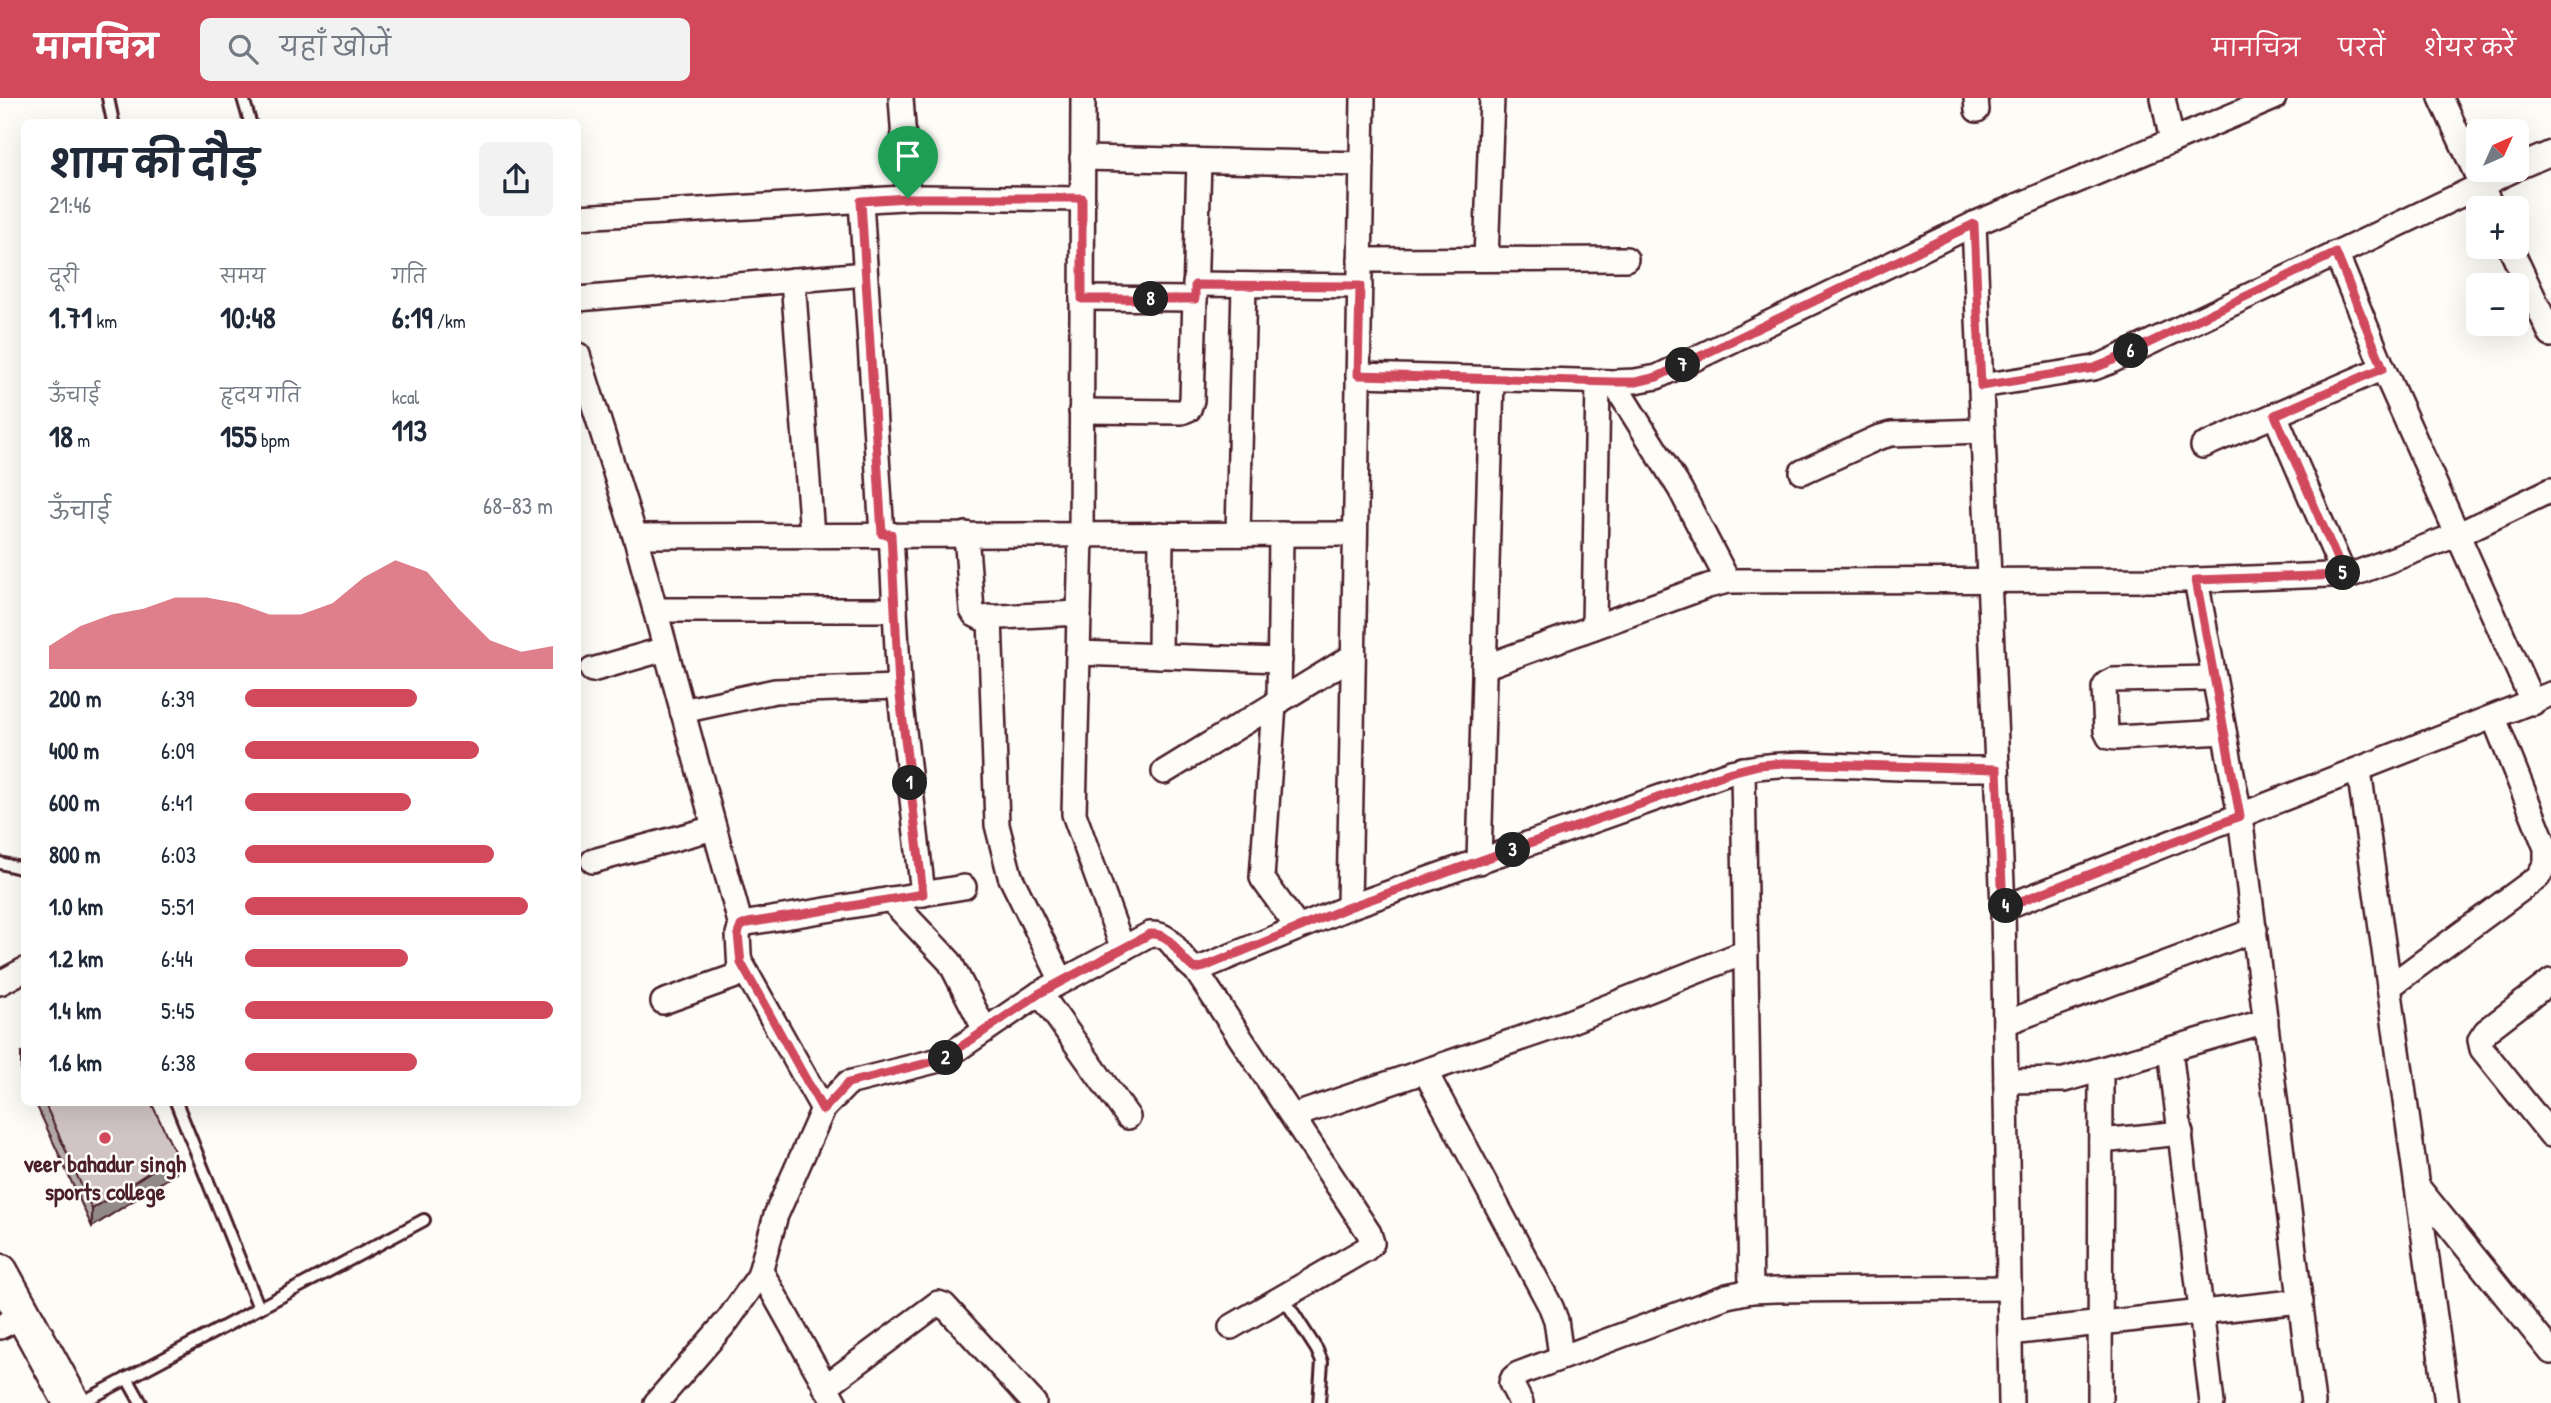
<!DOCTYPE html>
<html lang="hi">
<head>
<meta charset="utf-8">
<style>
  body { margin:0; font-family:"Patrick Hand","Playpen Sans Deva",sans-serif; background:#f2f2f3; color:#1f2937; height:100vh; display:flex; flex-direction:column; font-size:26px; white-space:nowrap }
  * { box-sizing:border-box; margin:0 }
  p { font-size:23px; color:#747a83 }
  .icon { flex:none; width:38px; height:38px; fill:none; stroke:currentColor; stroke-width:2; stroke-linecap:round; stroke-linejoin:round }
  .map { position:relative; flex:1; overflow:hidden }
  .panel { position:absolute; left:21px; top:21px; width:560px; height:987px; display:flex; flex-direction:column; background:#fff; border-radius:10px; box-shadow:0 7px 28px #0002 }
  .panel>* { flex:none }
  .needle { width:46px; rotate:45deg }
  .buttons { position:absolute; left:2466px; top:21px; display:grid; gap:14px }
  .buttons a { display:grid; place-items:center; width:63px; height:63px; border-radius:10px; background:#fff; box-shadow:0 7px 28px #0002; font-size:35px }
  .pin { position:absolute; display:grid; place-items:center; width:60px; height:60px; color:#fff; margin:-72px -30px; border-radius:50% 50% 50% 0; rotate:-45deg; box-shadow:0 0 7px #0007 }
  .pin .icon { rotate:45deg }
  .km { position:absolute; width:35px; height:35px; margin:-18px; border-radius:50%; background:#222; color:#fff; font-size:19px; line-height:35px; text-align:center }
  .round { display:grid; place-items:center; flex:none; width:74px; height:74px; border-radius:10px; background:#f2f2f3 }
  .summary { display:flex; align-items:center; justify-content:space-between; height:119px; padding:0 28px }
  h1 { font-size:38px; font-weight:700; line-height:52px }
  .metrics { display:grid; grid-template-columns:repeat(3,1fr); gap:10px; height:119px; padding:7px 28px }
  .metrics div { display:grid; align-content:center }
  .metrics b { font-size:30px; font-weight:700 }
  .metrics small { font-size:19px; font-weight:400 }
  .metrics p { font-size:19px }
  .chart { height:196px; padding:14px 28px }
  .chart p { display:flex; justify-content:space-between }
  .chart svg { width:100%; height:126px; margin-top:7px; fill:#d1495b; opacity:.7 }
  ul { padding:0 28px; list-style:none; font-size:23px }
  li { display:grid; grid-template-columns:112px 84px 1fr; align-items:center; height:52px }
  li i { height:18px; border-radius:9px; background:#d1495b }
  header { display:flex; align-items:center; gap:42px; box-sizing:border-box; height:98px; padding:0 35px; background:#d1495b; color:#fff }
  header strong { font-size:33px }
  nav { display:flex; gap:38px; margin-inline-start:auto; font-size:24px }
  .search { width:490px; height:63px; background:#f2f2f3; display:flex; align-items:center; gap:18px; box-sizing:border-box; padding:0 24px; border-radius:10px; color:#747a83; font-size:26px }
  .map>svg:first-child { display:block }
</style>
</head>
<body>
<header>
<strong>मानचित्र</strong>
<div class="search"><svg class="icon" aria-label="search" viewBox="0 0 24 24"><circle cx="10" cy="10" r="6"/><path d="M15 15l6 6"/></svg>यहाँ खोजें</div>
<nav><a>मानचित्र</a><a>परतें</a><a>शेयर करें</a></nav>
</header>
<div class="map">
<svg width="2551" height="1305" viewBox="0 0 2551 1305">
  <rect width="100%" height="100%" fill="#fdfcf7"/>
  <filter id="ink" filterUnits="userSpaceOnUse"><feTurbulence type="fractalNoise" baseFrequency=".0143" numOctaves="2"/><feDisplacementMap in="SourceGraphic" scale="14" xChannelSelector="R" yChannelSelector="G"/><feConvolveMatrix kernelMatrix="1 2 1 2 8 2 1 2 1" color-interpolation-filters="sRGB"/></filter>
  <g filter="url(#ink)">
    <g fill="none" stroke-linecap="round" stroke-linejoin="round">
      <g stroke="#4a1f2b" stroke-width="16">
        <g id="service">
          <polyline points="108,0 113,24"/>
          <polyline points="243,0 250,24"/>
          <polyline points="0,765 24,771"/>
          <polyline points="176,1004 259,1210"/>
          <polyline points="1283,1199 1317,1252 1322,1264 1319,1305"/>
          <polyline points="127,1280 141,1305"/>
          <polyline points="81,1305 424,1122"/>
        </g>
      </g>
      <g stroke="#4a1f2b" stroke-width="28">
        <g id="minor">
          <polyline points="901,0 908,99"/>
          <polyline points="1083,0 1081,437 1074,716 1123,851"/>
          <polyline points="1976,0 1977,12"/>
          <polyline points="2163,0 2172,43"/>
          <polyline points="2441,0 2492,110"/>
          <polyline points="1082,60 1362,66"/>
          <polyline points="2516,70 2551,55"/>
          <polyline points="861,103 882,437"/>
          <polyline points="578,119 920,99 1082,101"/>
          <polyline points="1974,126 2003,810 2011,1305"/>
          <polyline points="2510,149 2551,237"/>
          <polyline points="2336,155 2383,270 2533,605"/>
          <polyline points="1486,161 1492,0"/>
          <polyline points="1360,162 1626,161"/>
          <polyline points="793,182 812,437"/>
          <polyline points="1195,186 1360,188"/>
          <polyline points="1082,200 1195,201"/>
          <polyline points="578,201 865,176"/>
          <polyline points="578,257 635,438 741,828"/>
          <polyline points="1358,277 1613,284 1635,283 1657,279 1974,126 2274,0"/>
          <polyline points="1613,284 1680,391 1728,483"/>
          <polyline points="1981,288 2094,270 2107,265 2513,72"/>
          <polyline points="1081,313 1182,314 1189,311 1192,302 1199,63"/>
          <polyline points="2275,317 2344,477"/>
          <polyline points="2203,348 2383,270"/>
          <polyline points="1802,374 1877,340 1891,336 1983,333"/>
          <polyline points="891,436 899,589 923,796"/>
          <polyline points="966,436 972,512 975,517 981,520 1079,515"/>
          <polyline points="1238,436 1244,187"/>
          <polyline points="635,438 1355,436"/>
          <polyline points="2196,482 2240,718 2313,1305"/>
          <polyline points="655,512 895,512"/>
          <polyline points="990,519 997,727 1010,778 1062,883"/>
          <polyline points="1594,529 1598,284"/>
          <polyline points="1078,555 1280,562"/>
          <polyline points="1160,558 1161,436"/>
          <polyline points="1484,569 1708,488 1728,483 2196,482 2354,476 2459,436 2551,392"/>
          <polyline points="592,572 665,551"/>
          <polyline points="2214,580 2113,582 2107,585 2104,590 2106,633 2109,639 2116,640 2224,634"/>
          <polyline points="1279,604 1281,436"/>
          <polyline points="1274,607 1262,780 1298,830"/>
          <polyline points="682,613 775,593 899,589"/>
          <polyline points="1743,671 1751,1193"/>
          <polyline points="2359,672 2447,1305"/>
          <polyline points="1164,674 1353,558"/>
          <polyline points="593,763 714,730"/>
          <polyline points="1479,764 1492,281"/>
          <polyline points="890,801 950,864 985,932"/>
          <polyline points="1349,809 1363,0"/>
          <polyline points="2003,810 2551,596"/>
          <polyline points="741,865 823,1011"/>
          <polyline points="1195,871 1369,1135 1372,1145 1366,1151 1231,1229"/>
          <polyline points="2551,883 2486,933 2480,942 2482,951 2551,1037"/>
          <polyline points="0,885 24,872"/>
          <polyline points="2389,889 2538,779 2546,765 2546,750 2494,620"/>
          <polyline points="1040,895 1128,1019"/>
          <polyline points="663,904 733,879 740,874 738,836 741,828 748,825 964,789"/>
          <polyline points="2005,925 2255,832"/>
          <polyline points="2170,951 2212,1305"/>
          <polyline points="1425,973 1551,1209 1556,1222 1561,1258"/>
          <polyline points="2006,983 2064,982 2266,923"/>
          <polyline points="1293,1018 1566,925 1746,854"/>
          <polyline points="2101,1043 2181,1035"/>
          <polyline points="2417,1088 2551,1254"/>
          <polyline points="761,1173 835,1305"/>
          <polyline points="0,1229 24,1217"/>
          <polyline points="2010,1235 2301,1203"/>
          <polyline points="825,1289 938,1205 944,1207 1034,1305"/>
          <path d="M656 1305 728 1222 759 1178 776 1117 823 1011 848 985 943 961 1040 895 1150 836C1174 834 1177 861 1195 871L1204 869 1349 809 1731 674C1782 662 1826 667 1877 669 1917 671 1957 671 1997 671"/>
          <polyline points="1521,1305 1511,1285 1513,1280 1518,1276 1727,1198 1751,1193 1776,1192 2009,1190"/>
          <polyline points="2100,1305 2101,972"/>
        </g>
      </g>
      <g stroke="#4a1f2b" stroke-width="40">
        <polyline id="primary" points="0,1174 72,1305"/>
      </g>
      <use href="#service" stroke="#fdfcf7" stroke-width="10"/>
      <use href="#minor" stroke="#fdfcf7" stroke-width="23"/>
      <use href="#primary" stroke="#fdfcf7" stroke-width="35"/>
    </g>
    <g fill="#b3a9a9" stroke="#4a1f2b" stroke-width="2">
      <polygon points="24,953 24,981 21,973 21,955"/>
      <polygon points="35,1004 151,1004 176,1075 92,1129"/>
    </g>
    <polygon fill="#928a89" stroke="#4a1f2b" stroke-width="2" points="176,1057 176,1075 92,1129 92,1111"/>
    <g fill="#d0c5c4" stroke="#4a1f2b" stroke-width="2">
      <polygon points="24,953 24,963 21,955"/>
      <polygon points="44,1004 151,1004 176,1057 92,1111"/>
    </g>
  </g>
  <g fill="none" stroke-linecap="round" stroke-linejoin="round" filter="url(#ink)">
    <g stroke="#fff" stroke-width="14">
      <path id="route" d="M908 100H1082V201H1195V187L1360 188 1358 277 1613 284H1636L1657 279 1974 126 1981 288 2094 270 2107 265 2336 155 2383 270 2275 317 2344 477 2196 482 2240 718 2003 810 1997 671 1784 665 1759 667 1731 674 1349 809 1204 869 1195 871C1177 861 1174 834 1150 836L1040 895 943 961 848 985 823 1012 741 865 738 836 741 828 748 825 923 796 899 589 891 436H882L861 103Z"/>
    </g>
    <use href="#route" stroke="#d1495b" stroke-width="9"/>
  </g>
  <circle fill="#d1495b" stroke="#fdfcf7" stroke-width="2.5" cx="105" cy="1040" r="7"/>
  <g text-anchor="middle" stroke-width="5" stroke-linejoin="round" paint-order="stroke">
    <g font-size="24" font-weight="bold" fill="#4a1f2b" stroke="#fdfcf7">
      <text x="105" y="1074">veer bahadur singh<tspan x="105" dy="28">sports college</tspan></text>
    </g>
  </g>
</svg>
<div class="buttons">
<a><svg class="needle" viewBox="-14 -14 28 28"><path d="M0-13l5 13h-10z" fill="#e53935"/><path d="M0 13l5-13h-10z" fill="#747a83"/></svg></a>
<a>+</a>
<a>−</a>
</div>
<div class="pin" style="left:908px;top:100px;background:#1e9e55"><svg class="icon" aria-label="arrive" viewBox="0 0 24 24"><path d="M6 21V4h12l-3 4 3 4H6"/></svg></div>
<b class="km" style="left:910px;top:685px">1</b>
<b class="km" style="left:946px;top:960px">2</b>
<b class="km" style="left:1513px;top:752px">3</b>
<b class="km" style="left:2006px;top:808px">4</b>
<b class="km" style="left:2343px;top:475px">5</b>
<b class="km" style="left:2131px;top:253px">6</b>
<b class="km" style="left:1683px;top:267px">7</b>
<b class="km" style="left:1151px;top:201px">8</b>
<section class="panel">
<div class="summary"><div><h1>शाम की दौड़</h1><p>21:46</p></div><a class="round"><svg class="icon" aria-label="share" viewBox="0 0 24 24"><path d="M12 15V3M7 8l5-5 5 5M5 13v7h14v-7"/></svg></a></div>
<div class="metrics">
<div><p>दूरी</p><b>1.71<small> km</small></b></div>
<div><p>समय</p><b>10:48</b></div>
<div><p>गति</p><b>6:19<small> /km</small></b></div>
</div>
<div class="metrics">
<div><p>ऊँचाई</p><b>18<small> m</small></b></div>
<div><p>हृदय गति</p><b>155<small> bpm</small></b></div>
<div><p>kcal</p><b>113</b></div>
</div>
<div class="chart"><p><span>ऊँचाई</span>68–83 m</p>
<svg viewBox="0 0 160 44" preserveAspectRatio="none"><path d="M0 44V36L10 29L20 25L30 23L40 19L50 19L60 21L70 25L80 25L90 21L100 12L110 6L120 10L130 23L140 34L150 38L160 36V44z"/></svg>
</div>
<ul>
<li><b>200 m</b>6:39<i style="width:56%"></i></li>
<li><b>400 m</b>6:09<i style="width:76%"></i></li>
<li><b>600 m</b>6:41<i style="width:54%"></i></li>
<li><b>800 m</b>6:03<i style="width:81%"></i></li>
<li><b>1.0 km</b>5:51<i style="width:92%"></i></li>
<li><b>1.2 km</b>6:44<i style="width:53%"></i></li>
<li><b>1.4 km</b>5:45<i style="width:100%"></i></li>
<li><b>1.6 km</b>6:38<i style="width:56%"></i></li>
</ul>
</section>
</div>
</body>
</html>
